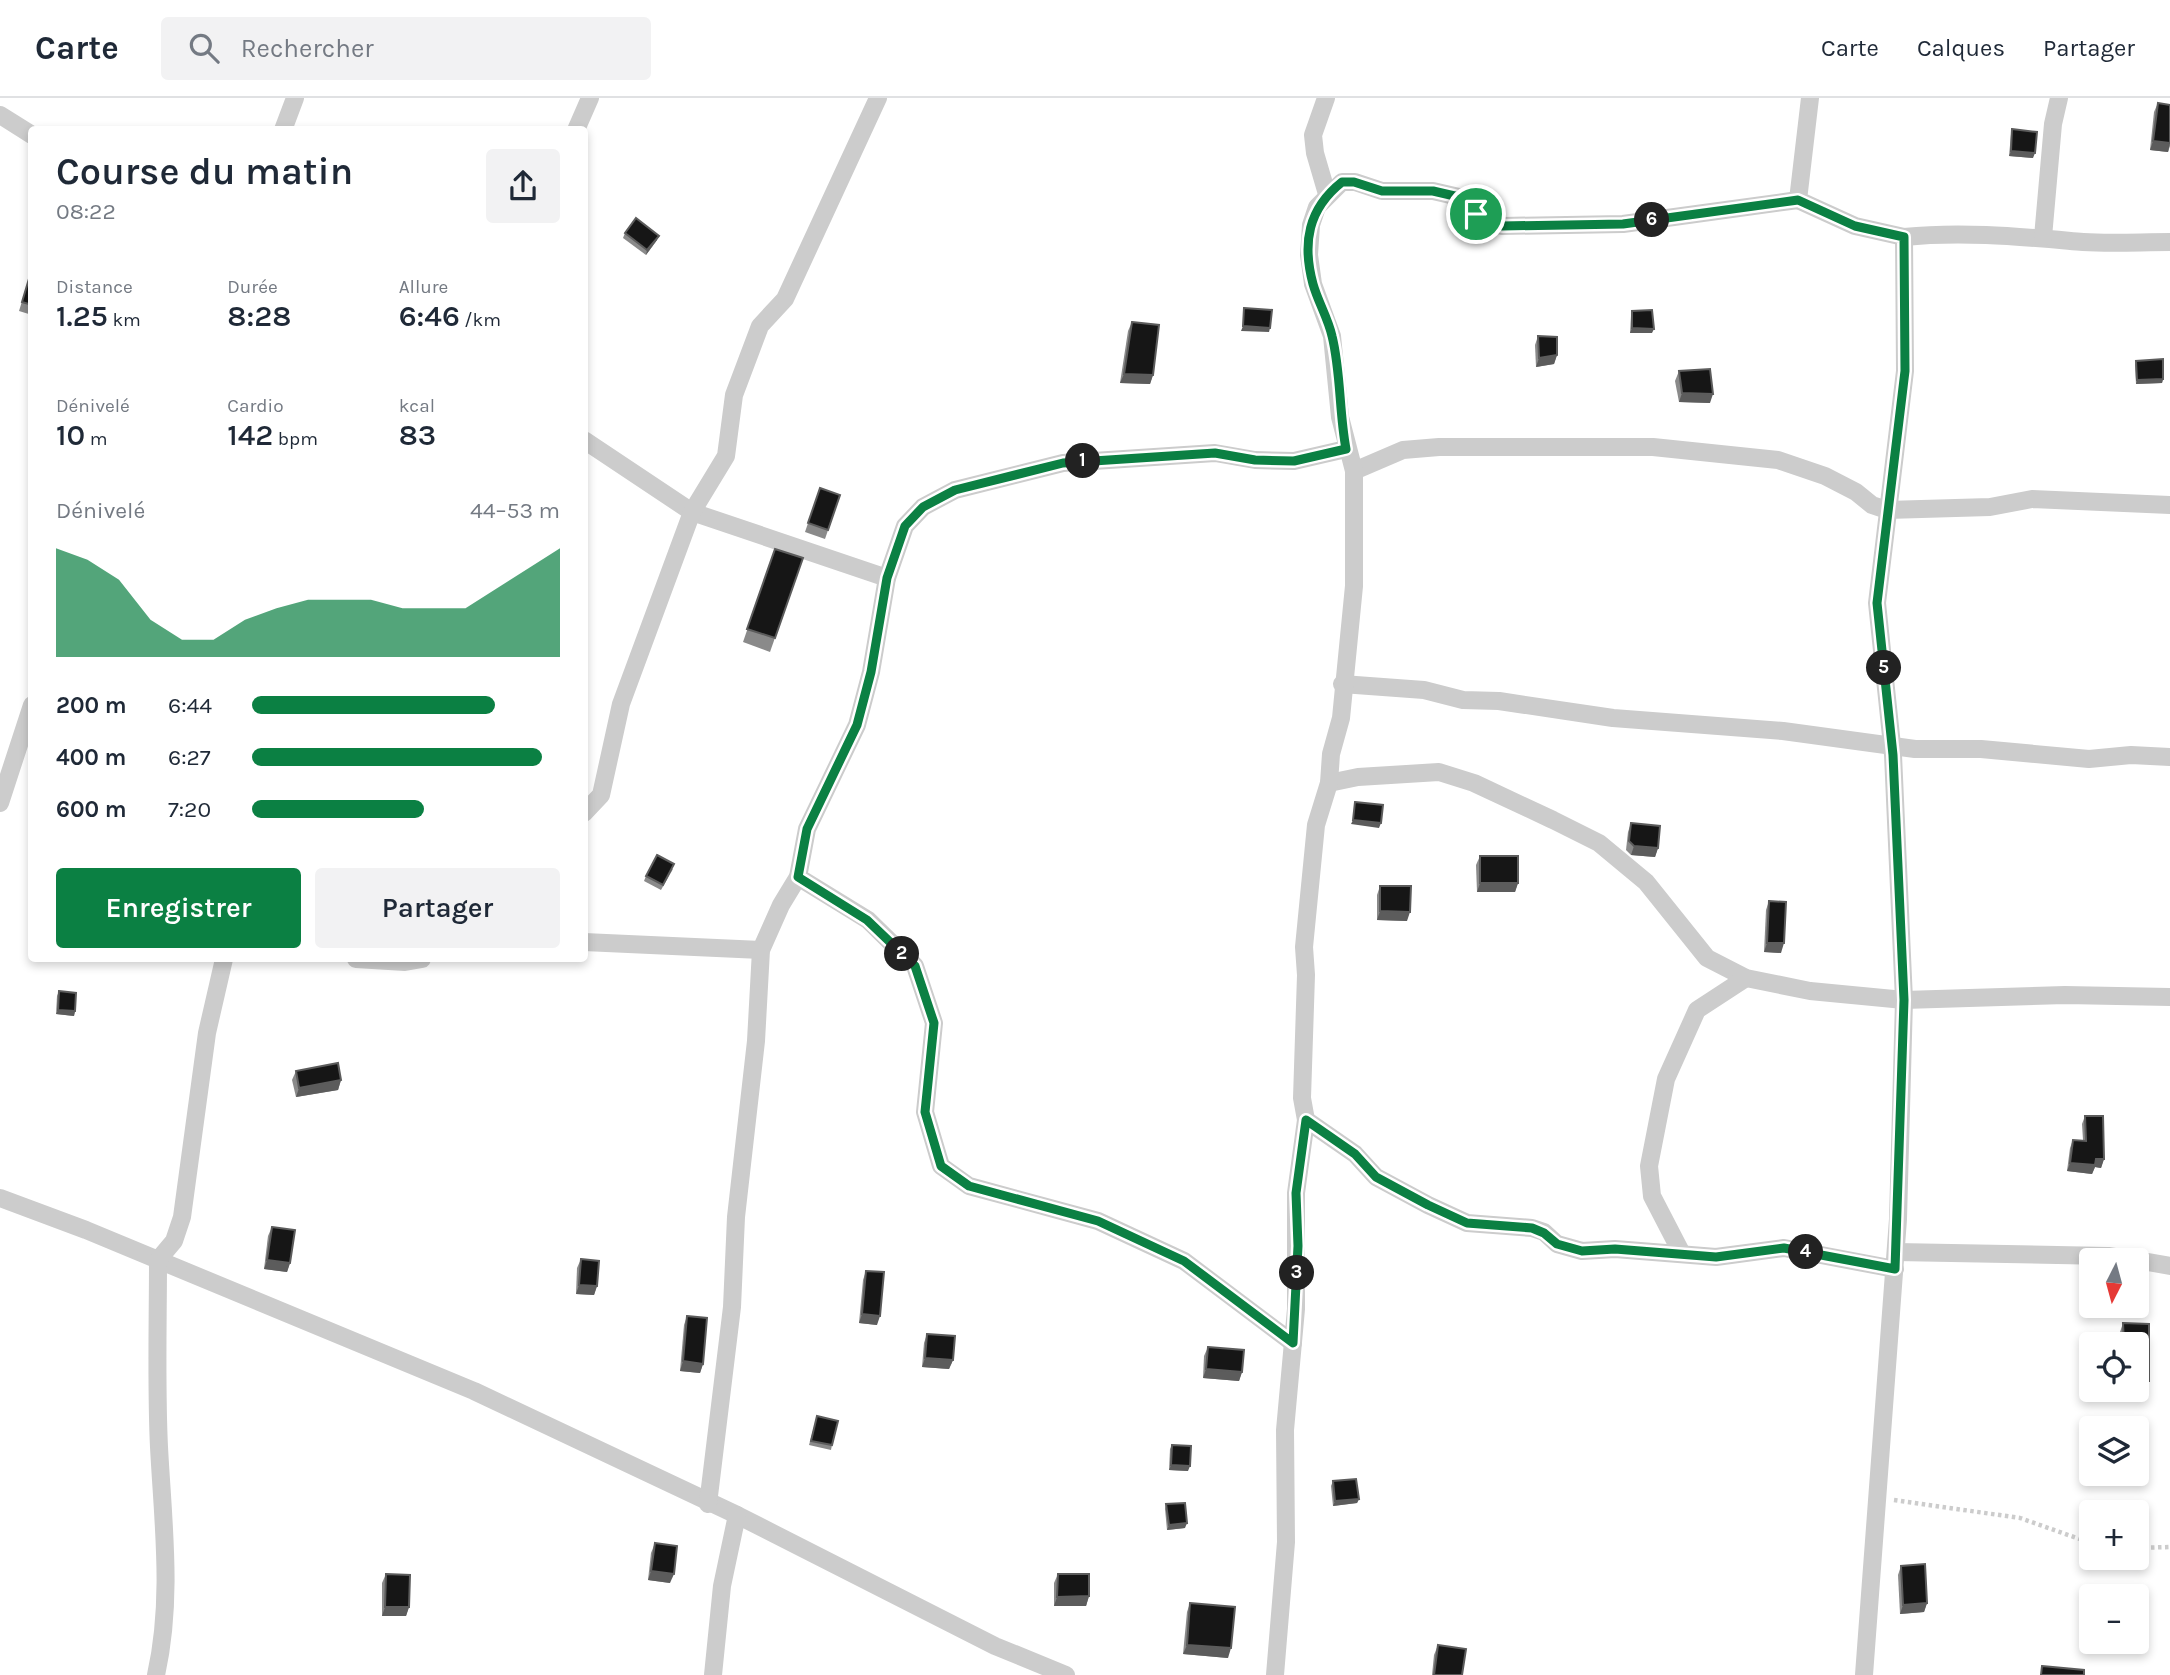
<!DOCTYPE html>
<html lang="fr">
<head>
<meta charset="utf-8">
<style>
  body { margin:0; font-family:Karla,sans-serif; background:#f2f2f3; color:#1f2937; height:100vh; display:flex; flex-direction:column; font-size:26px; white-space:nowrap }
  * { box-sizing:border-box; margin:0 }
  p { font-size:23px; color:#747a83 }
  .icon { flex:none; width:38px; height:38px; fill:none; stroke:currentColor; stroke-width:2; stroke-linecap:round; stroke-linejoin:round }
  .map { position:relative; flex:1; overflow:hidden }
  .drawer { position:absolute; left:28px; top:28px; width:560px; height:836px; display:flex; flex-direction:column; background:#fff; border-radius:7px; box-shadow:0 4px 10px #0003 }
  .drawer>* { flex:none }
  .needle { width:46px; rotate:186deg }
  .buttons { position:absolute; left:2079px; top:1150px; display:grid; gap:14px }
  .buttons a { display:grid; place-items:center; width:70px; height:70px; border-radius:7px; background:#fff; box-shadow:0 4px 10px #0003; font-size:35px }
  .pin { position:absolute; display:grid; place-items:center; width:60px; height:60px; color:#fff; margin:-30px; border:4px solid #fff; border-radius:50%; box-shadow:0 2px 7px #0007 }
  .km { position:absolute; width:35px; height:35px; margin:-18px; border-radius:50%; background:#222; color:#fff; font-size:19px; line-height:35px; text-align:center }
  .round { display:grid; place-items:center; flex:none; width:74px; height:74px; border-radius:7px; background:#f2f2f3 }
  .head { display:flex; align-items:center; justify-content:space-between; height:119px; padding:0 28px }
  h1 { font-size:38px; font-weight:600; line-height:52px }
  .figures { display:grid; grid-template-columns:repeat(3,1fr); gap:10px; height:119px; padding:7px 28px }
  .figures div { display:grid; align-content:center }
  .figures b { font-size:30px; font-weight:600 }
  .figures small { font-size:19px; font-weight:400 }
  .figures p { font-size:19px }
  .chart { height:196px; padding:14px 28px }
  .chart p { display:flex; justify-content:space-between }
  .chart svg { width:100%; height:126px; margin-top:7px; fill:#0b8043; opacity:.7 }
  .action { display:flex; gap:14px; margin-top:auto; padding:14px 28px }
  .action a { flex:1; height:80px; border-radius:7px; background:#0b8043; color:#fff; font-size:28px; font-weight:600; line-height:80px; text-align:center }
  .action a+a { background:#f2f2f3; color:#1f2937 }
  ul { padding:0 28px; list-style:none; font-size:23px }
  li { display:grid; grid-template-columns:112px 84px 1fr; align-items:center; height:52px }
  li i { height:18px; border-radius:9px; background:#0b8043 }
  header { display:flex; align-items:center; gap:42px; box-sizing:border-box; height:98px; padding:0 35px; background:#fff; border-bottom:2px solid #e0e1e3 }
  header strong { font-size:33px }
  nav { display:flex; gap:38px; margin-inline-start:auto; font-size:24px }
  .search { width:490px; height:63px; background:#f2f2f3; display:flex; align-items:center; gap:18px; box-sizing:border-box; padding:0 24px; border-radius:7px; color:#747a83; font-size:26px }
  .map>svg:first-child { display:block }
</style>
</head>
<body>
<header>
<strong>Carte</strong>
<div class="search"><svg class="icon" aria-label="search" viewBox="0 0 24 24"><circle cx="10" cy="10" r="6"/><path d="M15 15l6 6"/></svg>Rechercher</div>
<nav><a>Carte</a><a>Calques</a><a>Partager</a></nav>
</header>
<div class="map">
<svg width="2170" height="1577" viewBox="0 0 2170 1577">
  <rect width="100%" height="100%" fill="#fff"/>
  <g fill="none" stroke-linecap="round" stroke-linejoin="round">
    <g stroke="#ccc" stroke-width="4.5" stroke-dasharray="3.5 3.5" stroke-linecap="butt">
      <polyline points="1894,1402 2020,1420 2091,1445"/>
      <polyline points="2137,1450 2170,1449"/>
    </g>
    <g stroke="#ccc" stroke-width="18">
      <polyline points="1326,0 1313,37 1315,55 1327,96"/>
      <polyline points="1810,0 1798,102 1855,128 1904,139 1905,273 1877,505 1893,657 1904,902 1898,1121 1864,1577"/>
      <polyline points="0,17 32,37"/>
      <polyline points="283,32 295,0"/>
      <polyline points="576,32 590,0"/>
      <path d="M1904 139C1964 133 2023 139 2083 144 2112 146 2141 144 2170 144"/>
      <polyline points="2043,139 2053,26 2059,0"/>
      <polyline points="584,342 692,414 887,480"/>
      <polyline points="1354,373 1403,352 1439,349 1653,349 1778,362 1825,378 1856,394 1872,407 1887,412 1990,409 2032,401 2170,407"/>
      <polyline points="1342,586 1424,592 1463,602 1499,603 1613,620 1783,633 1915,651 1981,651 2089,661 2131,657 2170,659"/>
      <polyline points="1329,685 1358,679 1439,674 1474,685 1553,722 1599,745 1646,784 1707,860 1746,880 1810,893 1904,902 2065,897 2170,899"/>
      <polyline points="0,705 32,607"/>
      <polyline points="584,715 601,697 621,606 692,414 726,358 734,297 760,228 785,201 878,0"/>
      <polyline points="798,779 868,822 915,868 934,925 925,1014 941,1068 969,1088 1098,1123 1184,1163 1293,1245"/>
      <polyline points="584,844 761,852"/>
      <polyline points="356,861 405,864 422,861"/>
      <polyline points="1306,1022 1355,1056 1376,1079 1428,1107 1467,1125 1532,1130 1544,1134 1557,1146 1582,1153 1615,1151 1716,1159 1784,1150 1895,1171"/>
      <polyline points="0,1100 86,1132 474,1293 737,1417 995,1548 1066,1577"/>
      <polyline points="1681,1154 1652,1098 1649,1068 1666,981 1697,912 1746,880"/>
      <polyline points="1896,1154 2108,1158 2135,1162"/>
      <polyline points="2137,1162 2170,1168"/>
      <polyline points="708,1406 732,1209 736,1119 756,943 761,852 781,807 798,779 807,731 857,627 871,574 887,480 905,428 923,409 955,392 1063,365 1215,355 1255,362 1294,363 1346,351"/>
      <path d="M156 1577C173 1502 163 1425 159 1349 156 1287 158 1224 158 1162L174 1143 182 1119 207 935 224 861"/>
      <polyline points="713,1577 722,1488 737,1417"/>
      <polyline points="1275,1577 1286,1444 1285,1332 1296,1211 1296,1095 1306,1022 1302,1000 1306,877 1304,849 1316,727 1329,685 1331,656 1341,620 1354,488 1354,373 1340,319 1332,238 1313,186 1309,157 1311,127 1317,109 1342,84 1355,84 1382,93 1433,93 1459,99 1476,116 1502,128 1623,126 1798,102"/>
    </g>
  </g>
  <g fill="#8a8a8a">
    <polygon points="2158,5 2170,7 2170,48 2168,54 2150,52 2154,14"/>
    <polygon points="2012,31 2033,60 2009,58 2011,36"/>
    <polygon points="625,135 657,142 646,157 623,140"/>
    <polygon points="31,174 32,174 32,217 19,213"/>
    <polygon points="1632,213 1652,235 1630,235 1631,218"/>
    <polygon points="1132,224 1153,277 1150,286 1120,285 1128,233"/>
    <polygon points="1538,238 1557,257 1554,266 1536,269 1535,247"/>
    <polygon points="2136,263 2163,281 2162,285 2136,286 2135,267"/>
    <polygon points="1679,273 1710,305 1679,304 1675,283"/>
    <polygon points="820,390 840,397 825,441 805,434"/>
    <polygon points="775,451 803,460 770,554 743,544"/>
    <polygon points="1631,725 1658,750 1655,759 1631,757 1626,752 1628,734"/>
    <polygon points="1480,758 1518,785 1515,794 1477,794 1476,767"/>
    <polygon points="673,771 661,792 644,783 646,778"/>
    <polygon points="1380,788 1407,823 1377,822 1377,797"/>
    <polygon points="1769,803 1781,855 1764,854 1766,812"/>
    <polygon points="59,893 75,913 74,918 56,916 57,898"/>
    <polygon points="296,973 341,982 338,992 296,999 292,982"/>
    <polygon points="2085,1018 2104,1061 2101,1070 2095,1069 2092,1076 2067,1073 2070,1050 2073,1042 2083,1042 2082,1026"/>
    <polygon points="272,1129 290,1165 287,1174 264,1171 268,1138"/>
    <polygon points="581,1161 597,1188 594,1197 576,1196 577,1170"/>
    <polygon points="866,1173 877,1227 859,1225 863,1182"/>
    <polygon points="687,1218 703,1266 700,1275 680,1273 684,1227"/>
    <polygon points="2123,1225 2149,1226 2149,1283 2146,1292 2120,1292 2137,1292 2137,1246 2120,1246 2120,1234"/>
    <polygon points="927,1236 953,1262 949,1271 922,1269 924,1245"/>
    <polygon points="1208,1249 1242,1274 1239,1283 1203,1280 1204,1258"/>
    <polygon points="817,1318 832,1347 831,1352 809,1347"/>
    <polygon points="1172,1347 1188,1373 1169,1372 1170,1351"/>
    <polygon points="1333,1383 1359,1401 1357,1405 1333,1408 1331,1388"/>
    <polygon points="1166,1406 1185,1430 1167,1432 1165,1411"/>
    <polygon points="655,1445 670,1485 648,1482 651,1455"/>
    <polygon points="1901,1468 1927,1505 1924,1514 1900,1516 1898,1477"/>
    <polygon points="386,1476 409,1509 406,1518 382,1518 382,1485"/>
    <polygon points="1058,1476 1089,1498 1086,1508 1054,1508 1054,1485"/>
    <polygon points="1190,1505 1228,1560 1183,1556 1187,1514"/>
    <polygon points="1438,1547 1462,1577 1432,1577 1434,1557"/>
  </g>
  <g fill="#5c5c5c">
    <polygon points="2153,43 2170,45 2168,54 2150,52"/>
    <polygon points="2011,53 2035,55 2033,60 2009,58"/>
    <polygon points="659,138 657,142 646,157 647,152"/>
    <polygon points="1243,228 1270,230 1269,234 1241,233"/>
    <polygon points="1632,230 1654,231 1652,235 1630,235"/>
    <polygon points="1557,257 1554,266 1536,269 1539,260"/>
    <polygon points="1124,276 1153,277 1150,286 1120,285"/>
    <polygon points="2163,281 2162,285 2136,286 2137,282"/>
    <polygon points="1682,295 1713,296 1710,305 1679,304"/>
    <polygon points="1353,722 1381,725 1379,730 1351,726"/>
    <polygon points="1634,748 1658,750 1655,759 1631,757"/>
    <polygon points="1480,785 1518,785 1515,794 1477,794"/>
    <polygon points="1380,813 1410,814 1407,823 1377,822"/>
    <polygon points="1767,845 1784,845 1781,855 1764,854"/>
    <polygon points="58,912 75,913 74,918 56,916"/>
    <polygon points="341,982 338,992 296,999 299,990"/>
    <polygon points="2096,1061 2104,1061 2101,1070 2095,1069 2092,1076 2067,1073 2070,1065"/>
    <polygon points="267,1162 290,1165 287,1174 264,1171"/>
    <polygon points="579,1187 597,1188 594,1197 576,1196"/>
    <polygon points="862,1216 880,1218 877,1227 859,1225"/>
    <polygon points="925,1260 953,1262 949,1271 922,1269"/>
    <polygon points="683,1263 703,1266 700,1275 680,1273"/>
    <polygon points="1206,1271 1242,1274 1239,1283 1203,1280"/>
    <polygon points="2137,1283 2149,1283 2146,1292 2120,1292 2137,1292"/>
    <polygon points="1171,1367 1190,1368 1188,1373 1169,1372"/>
    <polygon points="1359,1401 1357,1405 1333,1408 1335,1403"/>
    <polygon points="1187,1425 1185,1430 1167,1432 1169,1427"/>
    <polygon points="651,1473 674,1476 670,1485 648,1482"/>
    <polygon points="1089,1498 1086,1508 1054,1508 1057,1499"/>
    <polygon points="1927,1505 1924,1514 1900,1516 1903,1507"/>
    <polygon points="385,1509 409,1509 406,1518 382,1518"/>
    <polygon points="1187,1547 1231,1550 1228,1560 1183,1556"/>
  </g>
  <g fill="#161616" stroke="#5c5c5c" stroke-width="2">
    <polygon points="2158,5 2170,7 2170,45 2153,43"/>
    <polygon points="2012,31 2037,34 2035,55 2011,53"/>
    <polygon points="636,120 659,138 647,152 625,135"/>
    <polygon points="31,174 32,174 32,207 22,204"/>
    <polygon points="1244,210 1272,212 1270,230 1243,228"/>
    <polygon points="1652,212 1654,231 1632,230 1632,213"/>
    <polygon points="1132,224 1159,227 1153,277 1124,276"/>
    <polygon points="1538,238 1557,239 1557,257 1539,260"/>
    <polygon points="2163,261 2163,281 2137,282 2136,263"/>
    <polygon points="1710,271 1713,296 1682,295 1679,273"/>
    <polygon points="820,390 840,397 828,432 808,425"/>
    <polygon points="775,451 803,460 775,540 747,531"/>
    <polygon points="1355,704 1383,707 1381,725 1353,722"/>
    <polygon points="1631,725 1660,728 1658,750 1634,748 1629,743"/>
    <polygon points="657,757 674,766 663,787 646,778"/>
    <rect x="1480" y="758" width="38" height="27"/>
    <polygon points="1380,788 1411,788 1410,814 1380,813"/>
    <polygon points="1769,803 1786,804 1784,845 1767,845"/>
    <polygon points="59,893 76,895 75,913 58,912"/>
    <polygon points="338,965 341,982 299,990 296,973"/>
    <polygon points="2085,1018 2103,1018 2104,1061 2096,1061 2095,1067 2070,1065 2073,1042 2086,1043"/>
    <polygon points="272,1129 295,1132 290,1165 267,1162"/>
    <polygon points="581,1161 599,1163 597,1188 579,1187"/>
    <polygon points="866,1173 884,1174 880,1218 862,1216"/>
    <polygon points="687,1218 707,1220 703,1266 683,1263"/>
    <polygon points="2123,1225 2149,1226 2149,1283 2137,1283 2137,1246 2124,1246"/>
    <polygon points="927,1236 955,1238 953,1262 925,1260"/>
    <polygon points="1208,1249 1244,1252 1242,1274 1206,1271"/>
    <polygon points="817,1318 838,1323 832,1347 811,1343"/>
    <polygon points="1172,1347 1191,1348 1190,1368 1171,1367"/>
    <polygon points="1356,1381 1359,1401 1335,1403 1333,1383"/>
    <polygon points="1185,1405 1187,1425 1169,1427 1166,1406"/>
    <polygon points="655,1445 677,1448 674,1476 651,1473"/>
    <polygon points="1925,1466 1927,1505 1903,1507 1901,1468"/>
    <polygon points="386,1476 410,1477 409,1509 385,1509"/>
    <polygon points="1058,1476 1089,1476 1089,1498 1057,1499"/>
    <polygon points="1190,1505 1235,1509 1231,1550 1187,1547"/>
    <polygon points="1438,1547 1466,1551 1462,1577 1434,1577"/>
    <polygon points="2042,1568 2084,1572 2084,1577 2041,1577"/>
  </g>
  <g fill="none" stroke-linecap="round" stroke-linejoin="round">
    <g stroke="#fff" stroke-width="14">
      <path id="route" d="M1342 84H1354L1382 93H1433L1459 99 1476 116 1502 128 1623 126 1798 102 1855 128 1904 139 1905 273 1877 505 1893 657 1904 902 1895 1171 1784 1150 1716 1159 1615 1151 1582 1153 1557 1146 1544 1135 1532 1130 1467 1125 1428 1107 1376 1079 1355 1056 1306 1022 1296 1095 1298 1148 1293 1245 1184 1163 1098 1123 969 1088 941 1068 925 1014 934 925 915 868 867 822 798 779 807 731 857 627 871 574 887 480 905 428 923 409 955 392 1063 365 1215 355 1255 362 1294 363 1346 351C1339 314 1341 274 1332 238 1328 220 1318 204 1313 186 1302 145 1308 111 1342 84Z"/>
    </g>
    <use href="#route" stroke="#0b8043" stroke-width="9"/>
  </g>
</svg>
<div class="buttons">
<a><svg class="needle" viewBox="-14 -14 28 28"><path d="M0-13l5 13h-10z" fill="#e53935"/><path d="M0 13l5-13h-10z" fill="#747a83"/></svg></a>
<a><svg class="icon" aria-label="locate" viewBox="0 0 24 24"><circle cx="12" cy="12" r="6"/><path d="M12 2v4M12 18v4M2 12h4M18 12h4"/></svg></a>
<a><svg class="icon" aria-label="layers" viewBox="0 0 24 24"><path d="M12 4l9 5-9 5-9-5zM3 14l9 5 9-5"/></svg></a>
<a>+</a>
<a>−</a>
</div>
<div class="pin" style="left:1476px;top:116px;background:#1e9e55"><svg class="icon" aria-label="arrive" viewBox="0 0 24 24"><path d="M6 21V4h12l-3 4 3 4H6"/></svg></div>
<b class="km" style="left:1083px;top:363px">1</b>
<b class="km" style="left:902px;top:856px">2</b>
<b class="km" style="left:1297px;top:1175px">3</b>
<b class="km" style="left:1806px;top:1154px">4</b>
<b class="km" style="left:1884px;top:570px">5</b>
<b class="km" style="left:1652px;top:122px">6</b>
<section class="drawer">
<div class="head"><div><h1>Course du matin</h1><p>08:22</p></div><a class="round"><svg class="icon" aria-label="share" viewBox="0 0 24 24"><path d="M12 15V3M7 8l5-5 5 5M5 13v7h14v-7"/></svg></a></div>
<div class="figures">
<div><p>Distance</p><b>1.25<small> km</small></b></div>
<div><p>Durée</p><b>8:28</b></div>
<div><p>Allure</p><b>6:46<small> /km</small></b></div>
</div>
<div class="figures">
<div><p>Dénivelé</p><b>10<small> m</small></b></div>
<div><p>Cardio</p><b>142<small> bpm</small></b></div>
<div><p>kcal</p><b>83</b></div>
</div>
<div class="chart"><p><span>Dénivelé</span>44–53 m</p>
<svg viewBox="0 0 160 44" preserveAspectRatio="none"><path d="M0 44V6L10 10L20 17L30 31L40 38L50 38L60 31L70 27L80 24L90 24L100 24L110 27L120 27L130 27L140 20L150 13L160 6V44z"/></svg>
</div>
<ul>
<li><b>200 m</b>6:44<i style="width:79%"></i></li>
<li><b>400 m</b>6:27<i style="width:94%"></i></li>
<li><b>600 m</b>7:20<i style="width:56%"></i></li>
</ul>
<div class="action"><a>Enregistrer</a><a>Partager</a></div>
</section>
</div>
</body>
</html>
